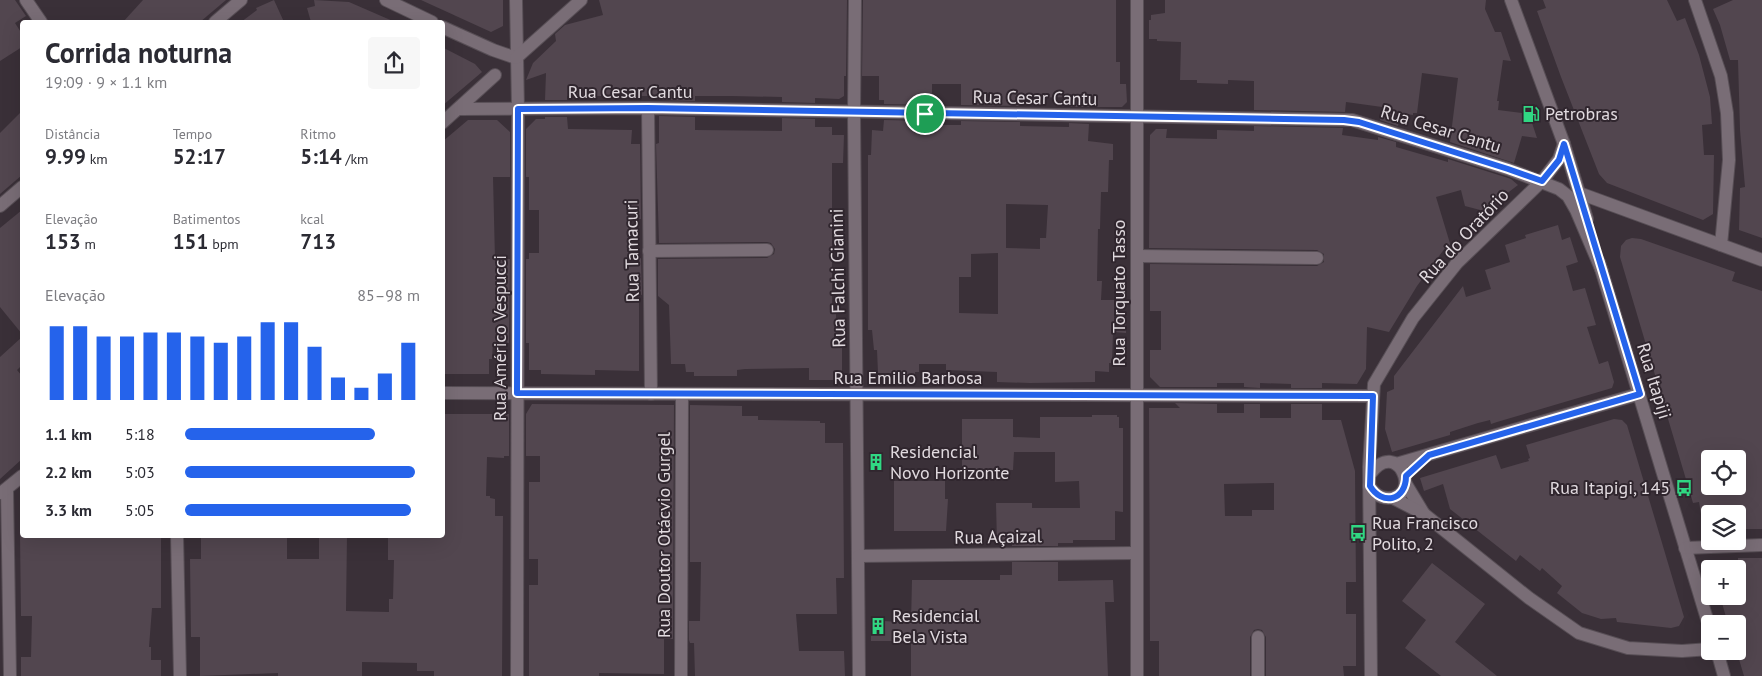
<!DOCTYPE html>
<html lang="pt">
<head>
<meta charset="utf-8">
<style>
  body { margin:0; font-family:"PT Sans",sans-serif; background:#f7f7f7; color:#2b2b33; height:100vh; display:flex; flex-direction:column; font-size:19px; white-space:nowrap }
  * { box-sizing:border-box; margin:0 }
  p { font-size:16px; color:#7c7c81 }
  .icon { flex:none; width:28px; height:28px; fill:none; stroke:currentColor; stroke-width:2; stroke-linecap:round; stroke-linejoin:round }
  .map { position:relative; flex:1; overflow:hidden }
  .side { position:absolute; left:20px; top:20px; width:425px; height:518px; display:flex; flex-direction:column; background:#fff; border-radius:5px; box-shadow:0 5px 20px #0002 }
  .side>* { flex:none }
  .buttons { position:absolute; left:1701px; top:450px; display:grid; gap:10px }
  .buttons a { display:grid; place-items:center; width:45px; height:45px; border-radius:5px; background:#fff; box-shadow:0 5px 20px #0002; font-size:25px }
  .pin { position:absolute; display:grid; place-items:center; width:42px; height:42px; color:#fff; margin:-21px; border:2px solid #fff; border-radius:50%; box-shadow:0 1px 5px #0007 }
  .round { display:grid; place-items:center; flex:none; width:52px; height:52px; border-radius:5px; background:#f7f7f7 }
  .head { display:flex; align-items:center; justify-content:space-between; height:85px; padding:0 25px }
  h1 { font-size:28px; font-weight:800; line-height:38px }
  .stats { display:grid; grid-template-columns:repeat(3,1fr); gap:8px; height:85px; padding:5px 25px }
  .stats div { display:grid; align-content:center }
  .stats b { font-size:21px; font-weight:800 }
  .stats small { font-size:14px; font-weight:400 }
  .stats p { font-size:14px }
  .chart { height:140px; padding:10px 25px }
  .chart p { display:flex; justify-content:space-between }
  .chart svg { width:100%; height:90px; margin-top:5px; stroke:#2563eb; stroke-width:6 }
  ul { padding:0 25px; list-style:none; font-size:16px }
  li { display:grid; grid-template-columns:80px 60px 1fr; align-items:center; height:38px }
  li i { height:12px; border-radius:6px; background:#2563eb }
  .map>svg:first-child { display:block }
</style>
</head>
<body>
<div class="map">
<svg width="1762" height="676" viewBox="0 0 1762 676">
  <rect width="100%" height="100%" fill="#3a3038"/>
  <g fill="#52464f" fill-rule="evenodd">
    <polygon points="0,0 15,0 26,16 15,23 22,34 22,47 0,61"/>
    <polygon points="143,0 226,0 200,22 123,22"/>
    <polygon points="274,0 284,22 241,22 257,10 256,8"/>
    <polygon points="314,0 349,2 395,22 311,22 307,8 315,6"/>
    <polygon points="421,0 503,0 503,26 491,32"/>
    <polygon points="599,0 847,0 846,76 844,76 844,96 839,99 815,98 815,103 782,102 782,97 732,96 695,96 695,101 659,100 659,96 567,96 567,100 545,100 546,73 526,80 533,63 556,41 555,34 565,25 603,15"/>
    <polygon points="863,0 1116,0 1116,62 1120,62 1120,84 1126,84 1127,102 1122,107 1070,107 1070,97 1020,98 1020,106 961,105 961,84 932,84 932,105 884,104 884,100 879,100 879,76 862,76"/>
    <polygon points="1165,0 1486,0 1485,9 1495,32 1501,32 1511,61 1503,60 1497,101 1499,101 1498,110 1529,114 1537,138 1522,136 1514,163 1450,142 1458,78 1422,73 1417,113 1413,113 1413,115 1400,113 1398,126 1380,120 1382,107 1346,102 1345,112 1254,110 1254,81 1228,80 1228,84 1197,83 1197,80 1180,80 1181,42 1157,41 1157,39 1149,39 1149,20 1151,20 1151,15 1165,13"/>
    <polygon points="1543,0 1667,0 1677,21 1685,18 1699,55 1710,97 1712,124 1702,125 1704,155 1714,155 1713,214 1703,220 1607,183 1599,174 1561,77 1537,11 1546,8"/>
    <polygon points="1733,0 1762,0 1762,238 1739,230 1740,188 1745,187 1740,130 1738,60 1730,60 1720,25 1713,9"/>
    <polygon points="442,47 475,64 482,72 442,106"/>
    <polygon points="22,111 22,175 0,194 0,133"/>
    <polygon points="659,116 695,117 695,130 782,131 782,118 815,119 815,127 832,127 832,135 844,135 843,163 832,163 832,310 836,310 836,322 842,322 842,380 809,380 809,368 745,369 737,370 737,376 694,376 694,372 686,372 685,364 671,364 669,305 658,296 658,259 767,258 774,254 775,249 771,243 767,242 659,243 656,144 659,143"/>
    <polygon points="545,117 567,117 568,129 632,130 631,144 640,144 641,219 630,219 630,258 641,258 642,295 639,294 639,371 595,370 595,375 541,374 541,370 529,370 529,343 526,343 526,259 529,259 529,253 539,253 539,210 529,210 529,177 526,177 526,129 536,119 545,119"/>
    <polygon points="468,120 497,120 510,132 510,177 493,177 495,259 510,259 509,343 493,342 492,359 489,359 489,374 442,374 442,142"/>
    <path d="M884 120 932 121V124L947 125H961V121L1020 122V126L1069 127V123L1089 124 1088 141 1113 144V160H1109L1108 192H1101L1100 229H1098L1097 281H1102L1101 300H1114V318L1126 319V333L1113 332 1112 363H1109V372L1095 371V382L1030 383 997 382V372L946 370V364H919V372H915V381H895L894 373H878L877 350H874L872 330H868V155H871L872 130 883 131ZM1006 204 1048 205 1046 238H1040V249L1006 248ZM998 253V314L959 313V277H971V254Z"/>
    <polygon points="1254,126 1343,128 1342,135 1378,140 1378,137 1396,142 1396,147 1448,162 1448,159 1505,177 1511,179 1518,185 1484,211 1465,206 1461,190 1436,197 1452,250 1445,248 1417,286 1389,332 1367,327 1366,369 1357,384 1322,383 1322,388 1291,388 1291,384 1260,383 1260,388 1244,387 1244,383 1217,383 1217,387 1160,387 1150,377 1150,350 1161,350 1161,311 1150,311 1150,264 1317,266 1324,262 1324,254 1317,250 1149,248 1150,135 1156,129 1167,129 1166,138 1217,139 1217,130 1254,131"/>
    <polygon points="22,210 22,334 0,307 0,228"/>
    <polygon points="1558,225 1562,240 1570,237 1578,262 1566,266 1573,291 1585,288 1596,325 1587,327 1599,364 1608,361 1614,382 1612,388 1497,422 1491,424 1490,420 1478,423 1450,432 1450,435 1392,452 1385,429 1387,392 1394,389 1394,376 1463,286 1466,297 1491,289 1485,270 1510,262 1505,245 1526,238 1525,235"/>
    <path d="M1632 238 1641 239 1735 272 1732 281 1762 291V529H1738V514H1701L1699 502 1693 503 1620 257 1621 246 1626 240ZM1710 459H1738V486H1710Z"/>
    <polygon points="22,337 22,365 17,370 22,376 22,459 0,479 0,357"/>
    <path d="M1175 403 1217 404V413H1244V404H1260V418H1291V404H1322V420H1341L1355 471 1356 582H1346V614H1356V666H1343L1344 676H1266V637L1262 630 1258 629 1254 630 1250 637V676H1159V641H1150L1149 408H1180ZM1274 483V510H1252V516H1225L1224 484Z"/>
    <polygon points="532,404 674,405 673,639 664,639 664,674 599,673 599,676 529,676 529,585 538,585 538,559 529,559 529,482 540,482 540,456 526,456 526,414"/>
    <polygon points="690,405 742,406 742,416 758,416 758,420 820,421 820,423 825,423 825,443 843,443 844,578 836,578 837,614 796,614 799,651 844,651 845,676 695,676 694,643 690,643 689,640 689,621 700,621 701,562 690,562"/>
    <polygon points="442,414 509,414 509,456 504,456 504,458 487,457 486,496 490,496 490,498 495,499 495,516 503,516 502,676 434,676 434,671 417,671 417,663 362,662 362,676 278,676 278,673 200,676 200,637 191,637 190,559 201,559 201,537 247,535 247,537 287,537 287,559 319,559 319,535 347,535 346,611 389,612 389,599 393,599 394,560 388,560 388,535 442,535"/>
    <polygon points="1092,415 1117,415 1117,417 1119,417 1119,428 1123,428 1123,512 1115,511 1115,540 1073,540 1073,543 1058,543 1058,546 1012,546 1012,543 997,543 996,503 1032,503 1032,508 1080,508 1079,481 1055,482 1055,452 1014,452 1013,470 962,469 962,419 1013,419 1013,437 1040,438 1040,417 1092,417"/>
    <polygon points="1614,419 1622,420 1627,425 1684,617 1679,626 1671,628 1617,622 1616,618 1601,619 1582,613 1557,593 1562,586 1542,568 1540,571 1520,555 1516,561 1450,509 1443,484 1424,491 1420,478 1496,455 1501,469 1529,461 1528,459 1530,458 1526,445"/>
    <polygon points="894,481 945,481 945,499 948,499 946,531 894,531"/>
    <polygon points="20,535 161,535 161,608 152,608 149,647 151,647 151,660 161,660 161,676 21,676 21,657 31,657 32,616 21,616"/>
    <polygon points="1738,558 1762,558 1762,676 1744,676 1738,656 1738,624 1728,624 1720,596 1738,596"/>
    <polygon points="1012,562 1058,562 1058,581 1113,580 1114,602 1105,602 1108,676 911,676 911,641 871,641 871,620 911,623 912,580 1000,580 1000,575 1012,575"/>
    <polygon points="1432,563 1485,604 1455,642 1497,676 1441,676 1405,648 1426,620 1402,601"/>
  </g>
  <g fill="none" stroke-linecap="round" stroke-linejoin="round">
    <g stroke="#574e55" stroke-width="14">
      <g id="minor">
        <polyline points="26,0 41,22"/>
        <polyline points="386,0 432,22"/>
        <polyline points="516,0 518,109 517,676"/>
        <polyline points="855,0 854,113 859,676"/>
        <polyline points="1511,0 1564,144 1587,219"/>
        <polyline points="1695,0 1721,76 1727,113 1729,160 1721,245"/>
        <polyline points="215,22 241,0"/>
        <polyline points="442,27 493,50 516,58"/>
        <polyline points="516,58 581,0"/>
        <polyline points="648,108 651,394"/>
        <polyline points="459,109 648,108 1352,120 1508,169 1559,189 1568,196 1576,210 1602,271"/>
        <polyline points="442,123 495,75"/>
        <polyline points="1579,193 1762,260"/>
        <polyline points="0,206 22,187"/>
        <polyline points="649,251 767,250"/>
        <polyline points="1137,256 1317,258"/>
        <polyline points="1599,262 1710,629"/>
        <polyline points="442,393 1373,396"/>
        <polyline points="1396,464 1639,394"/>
        <polyline points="1406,484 1424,514"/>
        <path d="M1369 486C1374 493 1379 498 1388 498 1423 498 1398 436 1370 474"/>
        <polyline points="7,489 10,676"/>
        <polyline points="1,493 22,476"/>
        <polyline points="1393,498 1424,514 1529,598 1579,633 1628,648 1682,651 1710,649"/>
        <polyline points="177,535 180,676"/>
        <polyline points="1685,548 1762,545"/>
        <polyline points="859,556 1137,553"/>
        <polyline points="1717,651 1724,676"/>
        <polyline points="681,676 682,394"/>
        <polyline points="1137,676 1137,0"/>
        <polyline points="1258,676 1258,637"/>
        <polyline points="1371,676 1369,467 1374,384 1413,318 1457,263 1542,181 1559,159 1564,144"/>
      </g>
    </g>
    <use href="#minor" stroke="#796d76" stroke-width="12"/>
  </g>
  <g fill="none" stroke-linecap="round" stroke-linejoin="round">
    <g stroke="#fff" stroke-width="10">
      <path id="route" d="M648 108 1344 120 1359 122 1508 169 1542 181 1559 160 1564 144 1640 394 1429 455 1406 476C1406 501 1382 506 1370 486L1373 396 517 393 518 109Z"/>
    </g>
    <use href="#route" stroke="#2563eb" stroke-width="6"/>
  </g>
  <defs>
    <g id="fuel-bare" transform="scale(1.35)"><path d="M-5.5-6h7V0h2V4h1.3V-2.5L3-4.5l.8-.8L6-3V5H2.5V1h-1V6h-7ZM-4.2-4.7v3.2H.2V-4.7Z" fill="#30d883" stroke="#30262e" stroke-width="2.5" paint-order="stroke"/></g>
    <g id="building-bare" transform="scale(1.35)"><path d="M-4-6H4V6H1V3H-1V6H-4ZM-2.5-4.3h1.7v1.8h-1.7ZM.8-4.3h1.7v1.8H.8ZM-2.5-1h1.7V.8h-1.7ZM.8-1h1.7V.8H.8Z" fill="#30d883" stroke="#30262e" stroke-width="2.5" paint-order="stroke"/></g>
    <g id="bus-bare" transform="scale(1.35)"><path d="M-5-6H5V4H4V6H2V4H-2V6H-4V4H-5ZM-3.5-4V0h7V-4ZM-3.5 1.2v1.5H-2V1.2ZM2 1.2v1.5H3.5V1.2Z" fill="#30d883" stroke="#30262e" stroke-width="2.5" paint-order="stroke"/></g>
  </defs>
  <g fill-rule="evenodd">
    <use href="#fuel-bare" x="1531" y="114"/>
    <use href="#building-bare" x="876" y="462"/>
    <use href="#bus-bare" x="1684" y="488"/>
    <use href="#bus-bare" x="1358" y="533"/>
    <use href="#building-bare" x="878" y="626"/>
  </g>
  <g text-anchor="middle" stroke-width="4" stroke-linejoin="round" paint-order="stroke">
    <g font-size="18" fill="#e1dadf" stroke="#30262e">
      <text x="630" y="98">Rua Cesar Cantu</text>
      <text transform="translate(1035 98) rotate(1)" y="6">Rua Cesar Cantu</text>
      <text transform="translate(1441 129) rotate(17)" y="6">Rua Cesar Cantu</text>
      <text transform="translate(1464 236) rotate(-47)" y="6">Rua do Oratório</text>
      <text transform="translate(632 251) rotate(-91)" y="6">Rua Tamacuri</text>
      <text transform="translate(838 278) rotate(-91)" y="6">Rua Falchi Gianini</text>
      <text transform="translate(1119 293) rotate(-90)" y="6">Rua Torquato Tasso</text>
      <text transform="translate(500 338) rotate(-90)" y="6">Rua Américo Vespucci</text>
      <text x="908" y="384">Rua Emilio Barbosa</text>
      <text transform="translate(1654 381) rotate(73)" y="6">Rua Itapiji</text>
      <text transform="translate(664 535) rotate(-90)" y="6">Rua Doutor Otácvio Gurgel</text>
      <text transform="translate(998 537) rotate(-1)" y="6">Rua Açaizal</text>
    </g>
    <g font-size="18" fill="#e1dadf" stroke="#30262e" text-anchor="start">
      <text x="1545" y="120">Petrobras</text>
      <text x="890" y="458">Residencial<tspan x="890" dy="21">Novo Horizonte</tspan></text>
      <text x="1670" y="494" text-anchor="end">Rua Itapigi, 145</text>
      <text x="1372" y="529">Rua Francisco<tspan x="1372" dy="21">Polito, 2</tspan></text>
      <text x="892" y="622">Residencial<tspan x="892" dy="21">Bela Vista</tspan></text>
    </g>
  </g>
</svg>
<div class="buttons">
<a><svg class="icon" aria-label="locate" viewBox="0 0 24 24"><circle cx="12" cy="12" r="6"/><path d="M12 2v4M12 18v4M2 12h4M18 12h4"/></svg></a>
<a><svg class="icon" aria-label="layers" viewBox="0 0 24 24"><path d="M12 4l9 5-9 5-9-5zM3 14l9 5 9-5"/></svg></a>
<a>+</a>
<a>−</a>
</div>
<div class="pin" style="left:925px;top:114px;background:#1e9e55"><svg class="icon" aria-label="arrive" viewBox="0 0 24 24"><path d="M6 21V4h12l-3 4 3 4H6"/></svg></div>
<section class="side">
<div class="head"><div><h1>Corrida noturna</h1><p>19:09 · 9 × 1.1 km</p></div><a class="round"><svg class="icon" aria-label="share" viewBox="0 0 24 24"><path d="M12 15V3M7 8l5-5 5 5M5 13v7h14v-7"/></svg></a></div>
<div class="stats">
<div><p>Distância</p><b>9.99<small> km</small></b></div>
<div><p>Tempo</p><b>52:17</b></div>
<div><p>Ritmo</p><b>5:14<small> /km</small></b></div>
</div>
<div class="stats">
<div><p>Elevação</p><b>153<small> m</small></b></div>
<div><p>Batimentos</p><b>151<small> bpm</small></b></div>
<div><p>kcal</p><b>713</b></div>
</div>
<div class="chart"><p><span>Elevação</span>85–98 m</p>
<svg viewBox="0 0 160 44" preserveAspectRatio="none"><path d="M5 44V8M15 44V8M25 44V13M35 44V13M45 44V11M55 44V11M65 44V13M75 44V16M85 44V13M95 44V6M105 44V6M115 44V18M125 44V33M135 44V38M145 44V31M155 44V16"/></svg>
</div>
<ul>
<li><b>1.1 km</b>5:18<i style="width:81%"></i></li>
<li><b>2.2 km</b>5:03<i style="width:98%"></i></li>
<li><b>3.3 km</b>5:05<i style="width:96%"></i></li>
</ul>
</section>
</div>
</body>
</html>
